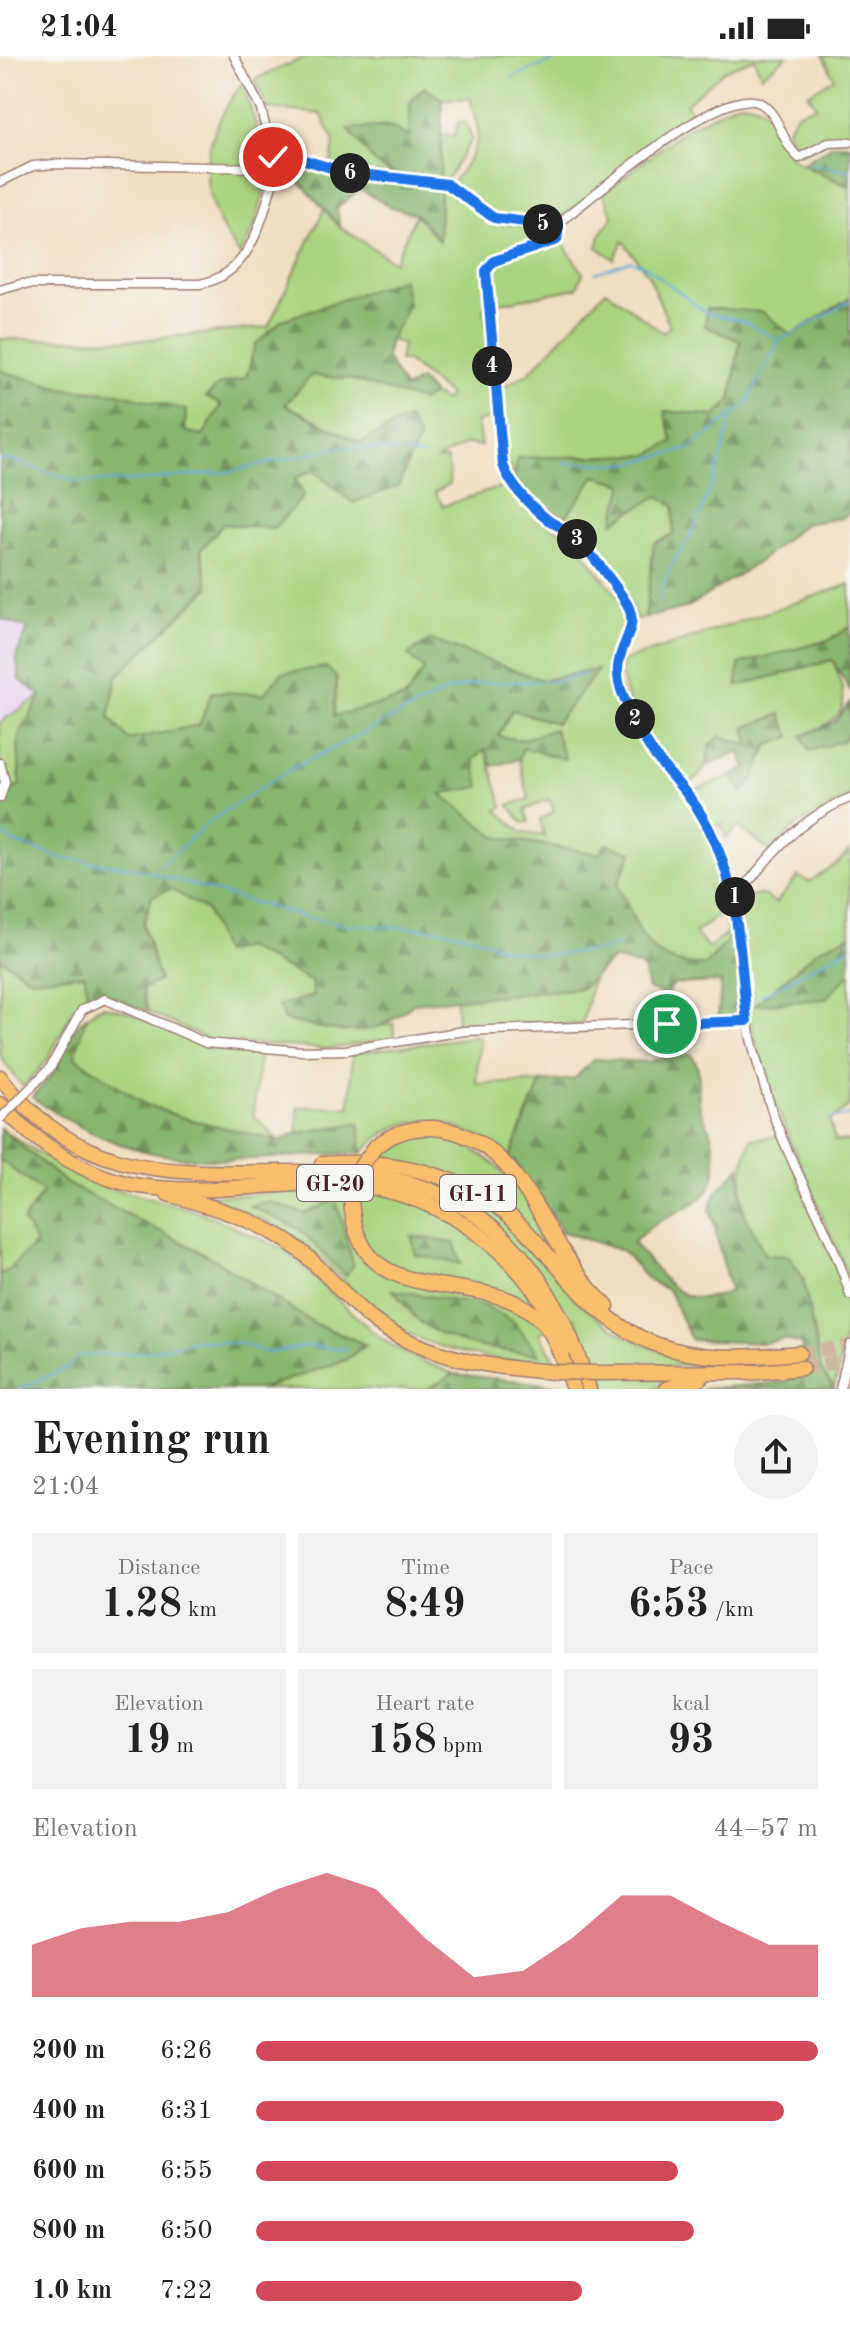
<!DOCTYPE html>
<html lang="en">
<head>
<meta charset="utf-8">
<style>
  body { margin:0; font-family:"Old Standard TT",serif; background:#f2f2f2; color:#222; height:100vh; display:flex; flex-direction:column; font-size:30px; white-space:nowrap }
  * { box-sizing:border-box; margin:0 }
  p { font-size:26px; color:#767676 }
  .icon { flex:none; width:44px; height:44px; fill:none; stroke:currentColor; stroke-width:2; stroke-linecap:round; stroke-linejoin:round }
  .map { position:relative; height:1333px; overflow:hidden }
  .side { display:flex; flex-direction:column; background:#fff; flex:1 }
  .side>* { flex:none }
  .pin { position:absolute; display:grid; place-items:center; width:68px; height:68px; color:#fff; margin:-34px; border:4px solid #fff; border-radius:50%; box-shadow:0 2px 8px #0007 }
  .km { position:absolute; width:40px; height:40px; margin:-20px; border-radius:50%; background:#222; color:#fff; font-size:22px; line-height:40px; text-align:center }
  .round { display:grid; place-items:center; flex:none; width:84px; height:84px; border-radius:42px; background:#f2f2f2 }
  .headline { display:flex; align-items:center; justify-content:space-between; height:136px; padding:0 32px }
  h1 { font-size:44px; font-weight:600; line-height:60px }
  .figures { display:grid; grid-template-columns:repeat(3,1fr); gap:12px; height:136px; padding:8px 32px }
  .figures div { display:grid; align-content:center; border-radius:0px; background:#f2f2f2; text-align:center }
  .figures b { font-size:40px; font-weight:600 }
  .figures small { font-size:22px; font-weight:400 }
  .figures p { font-size:22px }
  .chart { height:224px; padding:16px 32px }
  .chart p { display:flex; justify-content:space-between }
  .chart svg { width:100%; height:144px; margin-top:8px; fill:#d1495b; opacity:.7 }
  ul { padding:0 32px; list-style:none; font-size:26px }
  li { display:grid; grid-template-columns:128px 96px 1fr; align-items:center; height:60px }
  li i { height:20px; border-radius:10px; background:#d1495b }
  .status { display:flex; justify-content:space-between; align-items:center; height:56px; padding:0 40px; background:#fff; direction:ltr }
  .status svg { height:22px; fill:currentColor }
  .map>svg:first-child { display:block }
</style>
</head>
<body>
<div class="status"><b>21:04</b><svg viewBox="0 0 49 12"><path d="M0 12V9h3v3zM5 12V6h3v6zM10 12V3h3v9zM15 12V0h3v12zM26 1h20v11H26zM47 4h2v5h-2z"/></svg></div>
<div class="map">
<svg width="850" height="1333" viewBox="0 0 850 1333">
  <defs>
    <pattern id="forest-firs" width="22" height="20" patternUnits="userSpaceOnUse" patternTransform="scale(2)"><rect width="22" height="20" fill="#87b66e"/><path d="M5 1l3.5 6h-7zM16 11l3.5 6h-7z" fill="#70935b"/></pattern>
  </defs>
  <rect width="100%" height="100%" fill="#f6f6f2"/>
  <filter id="ink" filterUnits="userSpaceOnUse"><feTurbulence type="fractalNoise" baseFrequency=".0125" numOctaves="2"/><feDisplacementMap in="SourceGraphic" scale="16" xChannelSelector="R" yChannelSelector="G"/><feConvolveMatrix kernelMatrix="1 2 1 2 8 2 1 2 1" color-interpolation-filters="sRGB"/></filter>
  <filter id="wash" filterUnits="userSpaceOnUse"><feTurbulence type="fractalNoise" baseFrequency=".006" numOctaves="4" result="noise"/><feDisplacementMap in="SourceGraphic" scale="32" xChannelSelector="R" yChannelSelector="G"/><feGaussianBlur stdDeviation="1.8" result="paint"/><feColorMatrix in="noise" values="0 0 0 0 0 0 0 0 0 0 0 0 0 0 0 0 0 1.4 0 .05"/><feComposite in="paint" operator="in"/></filter>
  <g filter="url(#wash)">
    <rect width="100%" height="100%" fill="#f0dec0"/>
    <polygon fill="#e7d2ef" points="0,562 28,573 16,600 41,640 0,666"/>
    <g fill="#aad480" stroke="#7a7a56" stroke-width="2">
      <path d="M308 0H787L761 20 754 2 724 15 686 48 693 61 556 165 495 159 453 126C466 108 481 91 477 68 476 59 471 53 471 43H442L424 31 409 81 349 73 369 100 392 119 331 109 334 85 321 58 267 52 255 23Z"/>
      <polygon points="823,0 850,0 850,82 826,85 801,98 795,94 786,74 798,56 816,50 808,38 834,22"/>
      <path d="M242 28 264 93 250 108 251 120 263 130 264 137 253 175 240 199C194 140 197 86 242 28Z"/>
      <path d="M738 46C785 46 773 91 797 106 813 116 833 122 850 131V242L790 279 763 256 705 270 740 284 731 345 715 360 665 355 673 386 649 399 517 402 514 424 507 403 497 334 529 317 606 234 663 277 670 271 649 220 623 185 614 203 597 191 600 180 613 160 603 137 686 73Z"/>
      <polygon points="458,66 466,67 472,83 447,123 440,122 438,78 454,81"/>
      <path d="M440 131 453 134 491 165 555 175 583 217 577 232 484 250 495 361 477 366 481 390 466 388 436 404 447 403 450 428 435 436 443 450 507 429 543 466 571 481 626 551 630 568 615 601V620L624 644 697 754 717 794 733 848 695 877 708 892 727 878V886L706 909C645 911 642 876 617 829L632 797 599 798 496 781 440 738 485 692 503 751 497 754 522 777 544 780 540 764 554 755 549 743 525 754 529 766 523 767 509 749 529 743 519 703 522 692 565 702 554 674 522 684 498 681 512 654 556 667 597 614 542 624 431 584 408 599 424 614 405 642 333 661 337 622 282 617 264 638 212 636 199 669 129 684 109 661 117 620 209 532 201 493 223 468 274 472 294 422 313 414 353 446 360 387 285 348 311 319 350 323 422 345 433 338 445 345 449 339 407 305H399L403 288 390 284 408 249 255 289 246 322 219 329 206 341 221 348 203 381 185 375 186 355 117 337 66 333 0 315V283L142 284 268 271 324 153 340 171 394 206 416 158 439 183Z"/>
      <path d="M595 420 624 428 614 465 658 440 674 449 673 478 654 487 645 562 637 564C625 529 590 489 562 466Z"/>
      <path d="M850 528V571L829 584 739 608 738 630 833 604C850 652 850 659 802 680L842 685 850 676V740L793 772 770 795 738 770 726 782 722 768 712 771 689 736 732 720 742 736 754 722 781 658 745 672 751 691 721 680 709 689C708 710 704 720 684 730 657 695 621 652 621 606Z"/>
      <polygon points="41,640 18,681 20,729 0,739 0,666"/>
      <polygon points="850,794 850,1050 830,1065 835,1085 850,1085 850,1224 769,1034 750,964 738,851 742,842 761,838 776,847 798,820 809,826 840,805"/>
      <polygon points="171,832 207,855 223,897 245,891 311,925 313,940 342,976 393,968 394,982 329,993 211,985 148,956 142,932 159,924 143,869 152,840"/>
      <polygon points="0,902 31,923 85,918 87,942 72,956 48,1003 23,1031 0,1000"/>
      <polygon points="593,922 582,968 457,973 456,943 582,932"/>
      <path d="M103 950 126 955 209 993 260 995 253 1059 279 1085 180 1061 145 1048 75 1001C80 981 82 957 103 950Z"/>
      <path d="M480 980 476 1028 541 1026 510 1101C460 1066 410 1044 362 1097L359 1067 297 1077 298 1051H350L352 997Z"/>
      <polygon points="0,1072 62,1112 106,1131 198,1155 283,1193 375,1278 405,1298 454,1318 427,1333 261,1333 345,1304 365,1288 315,1268 209,1200 67,1128"/>
      <path d="M416 1079C502 1079 536 1160 576 1224L572 1240C612 1275 640 1292 692 1305V1309L664 1310 666 1325 655 1333H601L575 1261 539 1277 558 1309C503 1304 447 1301 399 1272 365 1252 341 1219 312 1194 279 1166 237 1152 196 1140L340 1135 372 1139 377 1098 392 1087Z"/>
      <path d="M780 1080 844 1230C850 1267 843 1295 834 1331L821 1314 803 1222C792 1215 773 1208 765 1198 738 1164 736 1122 751 1083Z"/>
      <polygon points="0,1104 44,1136 37,1187 4,1218 0,1217"/>
    </g>
    <g fill="url(#forest-firs)" stroke="#686a4c" stroke-width="2">
      <path d="M424 31 442 43 440 122C383 119 383 119 348 73L389 70 409 81 410 46Z"/>
      <polygon points="833,89 850,89 850,131 802,108"/>
      <polygon points="305,107 348,120 440,131 439,185 416,158 391,151 360,133 337,152 340,171 293,118 297,110"/>
      <path d="M403 223 408 249 390 284 386 301 405 333 420 324 433 338 422 345 350 323 311 319 285 349 360 387 408 362 419 382 398 430 353 447 313 414 295 422 304 440 274 472 223 468 201 493 209 531 117 620 109 661 129 684 199 669 212 636 264 638 282 617 326 611 337 622 334 660 405 642 424 614 408 599 431 584 542 624 598 614 556 667 512 654 498 680 522 684 554 673 565 703 523 692 519 703 492 710 485 693 474 703 480 731 441 738 496 781 599 798 606 788 633 796 617 829C642 876 645 911 706 909L727 886 726 861 734 854 743 961 718 962 721 926 674 928 665 939 648 933 643 911 613 903 582 932 413 947C373 988 335 975 284 964L278 950 313 940 311 925 245 891 223 897 207 855 171 833 152 840 143 868 159 925 142 933 148 956 109 939 87 942 85 918 31 923 0 902V739L20 729 18 681 41 640 20 624 16 600 28 573 0 562V315L66 333 117 337 186 354 185 375 203 380 221 349 206 341 219 329 246 322 255 289 282 264Z"/>
      <polygon points="850,242 850,456 842,462 804,468 760,505 688,551 645,562 654,487 673,478 674,449 658,440 613,466 624,428 595,420 562,466 514,424 517,402 649,399 673,385 664,355 715,360 731,345 740,285 705,270 707,252 763,256 791,279"/>
      <polygon points="850,571 850,634 832,604 737,630 739,608 829,584"/>
      <polygon points="850,646 850,676 842,685 809,695 802,680 835,666"/>
      <polygon points="781,658 791,681 767,690 754,722 742,737 732,720 746,711 739,695 708,709 709,689 721,680 750,690 745,672"/>
      <polygon points="850,879 850,918 825,943 755,949 819,893"/>
      <path d="M86 961 75 1001 145 1048 180 1061 279 1085 297 1077 359 1067 362 1097C228 1101 150 1126 32 1041L54 1017 74 973Z"/>
      <path d="M679 997 691 999C705 1015 695 1034 700 1052 702 1060 708 1067 710 1075 734 1161 673 1141 633 1187 664 1221 680 1258 730 1235L710 1153 716 1137 740 1111 741 1150 765 1199 789 1200 803 1222 821 1314 834 1333H701L784 1326 804 1315 801 1288 783 1283 763 1287 691 1284 669 1235 648 1224 623 1195 563 1176 510 1101 541 1026 574 1023 594 1003 648 1006Z"/>
      <polygon points="0,1072 67,1128 209,1200 315,1268 366,1289 345,1304 261,1333 0,1333 0,1217 4,1218 36,1187 23,1165 43,1136 0,1104"/>
      <polygon points="336,1143 353,1208 346,1220 299,1173 250,1150 268,1145 305,1158"/>
      <polygon points="411,1180 454,1187 461,1208 416,1199"/>
      <path d="M393 1234 485 1250 514 1266 539 1298C500 1295 456 1291 423 1268 411 1260 402 1244 393 1234Z"/>
      <polygon points="454,1318 561,1330 562,1333 427,1333"/>
    </g>
    <g fill="none" stroke-linecap="round" stroke-linejoin="round">
      <g stroke="#63aada" stroke-width="2">
        <polyline points="511,22 566,0"/>
        <polyline points="809,108 850,115"/>
        <polyline points="595,217 630,205 644,209 706,257 743,265 779,285"/>
        <polyline points="0,404 7,403 78,426 136,425 228,416 340,391 399,395 425,401"/>
        <polyline points="562,407 627,408 689,393 745,350 779,285 850,245"/>
        <path d="M660 544C663 515 683 496 695 471 710 436 722 401 731 364"/>
        <polyline points="0,776 14,786 61,802 130,811 305,861 348,869 437,873 472,880 508,894 544,899 598,895 619,889"/>
        <polyline points="154,816 210,765 289,714 447,635 478,627 559,625 585,618"/>
        <polyline points="761,940 850,891"/>
        <polyline points="828,1063 850,1059"/>
        <polyline points="20,1333 70,1310 78,1300 144,1296 198,1284 243,1288 268,1297 306,1290 347,1293"/>
      </g>
    </g>
  </g>
  <g filter="url(#ink)">
    <g fill="none" stroke-linecap="round" stroke-linejoin="round">
      <g stroke="#cfb8a2" stroke-width="14" stroke-dasharray="14 7" stroke-linecap="butt">
        <polyline points="799,1297 850,1290"/>
        <polyline points="802,1312 850,1304"/>
      </g>
      <g stroke="#9d7e76" stroke-width="11">
        <g id="street">
          <polyline points="234,0 261,53 273,101"/>
          <polyline points="285,108 305,104 344,116 447,128 494,162 559,170"/>
          <polyline points="262,112 269,125 283,121 285,108 273,101"/>
          <polyline points="0,126 33,110 55,108 262,112"/>
          <path d="M559 170 557 184 494 205 486 215 503 409C517 448 546 455 574 479 584 488 623 539 629 551 641 578 606 596 622 637 645 698 697 737 721 796 743 850 738 905 747 962 751 990 762 1022 770 1049 791 1114 831 1173 850 1239"/>
          <path d="M559 170 566 161C598 137 723 27 760 47 781 59 781 87 799 102L828 87 850 86"/>
          <path d="M0 234 21 228H200C249 219 261 168 273 125"/>
          <polyline points="0,707 5,726 0,742"/>
          <path d="M735 844C767 801 799 762 850 742"/>
          <polyline points="50,1012 82,954 105,943 206,987 301,995 346,994 464,975 747,965"/>
          <polyline points="840,1333 850,1289"/>
        </g>
      </g>
      <g stroke="#9d7e76" stroke-width="17">
        <g id="highway">
          <path d="M0 1021C101 1152 224 1105 363 1119 490 1131 555 1220 589 1333"/>
          <path d="M0 1048C35 1087 86 1121 139 1130 199 1139 260 1128 320 1127 430 1126 523 1190 566 1291"/>
          <path d="M376 1090C393 1077 411 1071 433 1072 528 1079 545 1199 607 1250"/>
          <path d="M322 1108C401 1101 477 1121 532 1181 570 1223 600 1267 655 1288 703 1306 749 1301 799 1297"/>
          <path d="M168 1138C213 1151 261 1164 298 1193 330 1218 354 1255 389 1275 441 1305 497 1312 555 1316"/>
          <path d="M351 1142C356 1272 498 1197 550 1276 560 1292 566 1315 573 1333"/>
          <polyline points="599,1317 754,1316"/>
          <polyline points="748,1317 802,1312"/>
          <polyline points="666,1333 700,1323"/>
        </g>
      </g>
      <use href="#street" stroke="#fff" stroke-width="8"/>
      <use href="#highway" stroke="#fabe6d" stroke-width="14"/>
      <g stroke="#9d7e76" stroke-width="11" stroke-linecap="butt">
        <polyline id="street-bridge" points="0,1063 50,1012"/>
      </g>
      <g stroke="#9d7e76" stroke-width="17" stroke-linecap="butt">
        <g id="highway-bridge">
          <polyline points="351,1142 359,1113 376,1090"/>
          <polyline points="555,1316 599,1317"/>
        </g>
      </g>
      <use href="#street-bridge" stroke="#fff" stroke-width="8"/>
      <use href="#highway-bridge" stroke="#fabe6d" stroke-width="14"/>
    </g>
  </g>
  <g fill="none" stroke-linecap="round" stroke-linejoin="round" filter="url(#ink)">
    <g stroke="#fff" stroke-width="16">
      <path id="route" d="M273 101 285 108 305 104 344 116 447 128 494 162 559 170 557 184 494 205 486 215 503 409C511 431 529 449 548 464 556 470 567 473 574 480 585 489 624 540 629 552 641 580 605 596 623 639 631 658 642 681 654 698 668 718 686 734 699 755 740 821 739 891 747 965L667 968"/>
    </g>
    <use href="#route" stroke="#1a73e8" stroke-width="10"/>
  </g>
  <g text-anchor="middle" stroke-width="7" stroke-linejoin="round" paint-order="stroke">
    <g fill="#f6f6f2" stroke="#7e6067" stroke-width="2">
      <rect x="297" y="1109" width="76" height="36" rx="6"/>
      <rect x="440" y="1119" width="76" height="36" rx="6"/>
    </g>
    <g font-size="22" font-weight="bold" fill="#4a1f2b">
      <text x="335" y="1135">GI-20</text>
      <text x="478" y="1145">GI-11</text>
    </g>
  </g>
</svg>
<div class="pin" style="left:667px;top:968px;background:#1e9e55"><svg class="icon" aria-label="arrive" viewBox="0 0 24 24"><path d="M6 21V4h12l-3 4 3 4H6"/></svg></div>
<div class="pin" style="left:273px;top:101px;background:#d93025"><svg class="icon" aria-label="check" viewBox="0 0 24 24"><path d="M5 12l5 5 9-10"/></svg></div>
<b class="km" style="left:735px;top:841px">1</b>
<b class="km" style="left:635px;top:663px">2</b>
<b class="km" style="left:577px;top:483px">3</b>
<b class="km" style="left:492px;top:310px">4</b>
<b class="km" style="left:543px;top:168px">5</b>
<b class="km" style="left:350px;top:117px">6</b>
</div>
<section class="side">
<div class="headline"><div><h1>Evening run</h1><p>21:04</p></div><a class="round"><svg class="icon" aria-label="share" viewBox="0 0 24 24"><path d="M12 15V3M7 8l5-5 5 5M5 13v7h14v-7"/></svg></a></div>
<div class="figures">
<div><p>Distance</p><b>1.28<small> km</small></b></div>
<div><p>Time</p><b>8:49</b></div>
<div><p>Pace</p><b>6:53<small> /km</small></b></div>
</div>
<div class="figures">
<div><p>Elevation</p><b>19<small> m</small></b></div>
<div><p>Heart rate</p><b>158<small> bpm</small></b></div>
<div><p>kcal</p><b>93</b></div>
</div>
<div class="chart"><p><span>Elevation</span>44–57 m</p>
<svg viewBox="0 0 160 44" preserveAspectRatio="none"><path d="M0 44V28L10 23L20 21L30 21L40 18L50 11L60 6L70 11L80 26L90 38L100 36L110 26L120 13L130 13L140 21L150 28L160 28V44z"/></svg>
</div>
<ul>
<li><b>200 m</b>6:26<i style="width:100%"></i></li>
<li><b>400 m</b>6:31<i style="width:94%"></i></li>
<li><b>600 m</b>6:55<i style="width:75%"></i></li>
<li><b>800 m</b>6:50<i style="width:78%"></i></li>
<li><b>1.0 km</b>7:22<i style="width:58%"></i></li>
</ul>
</section>
</body>
</html>
